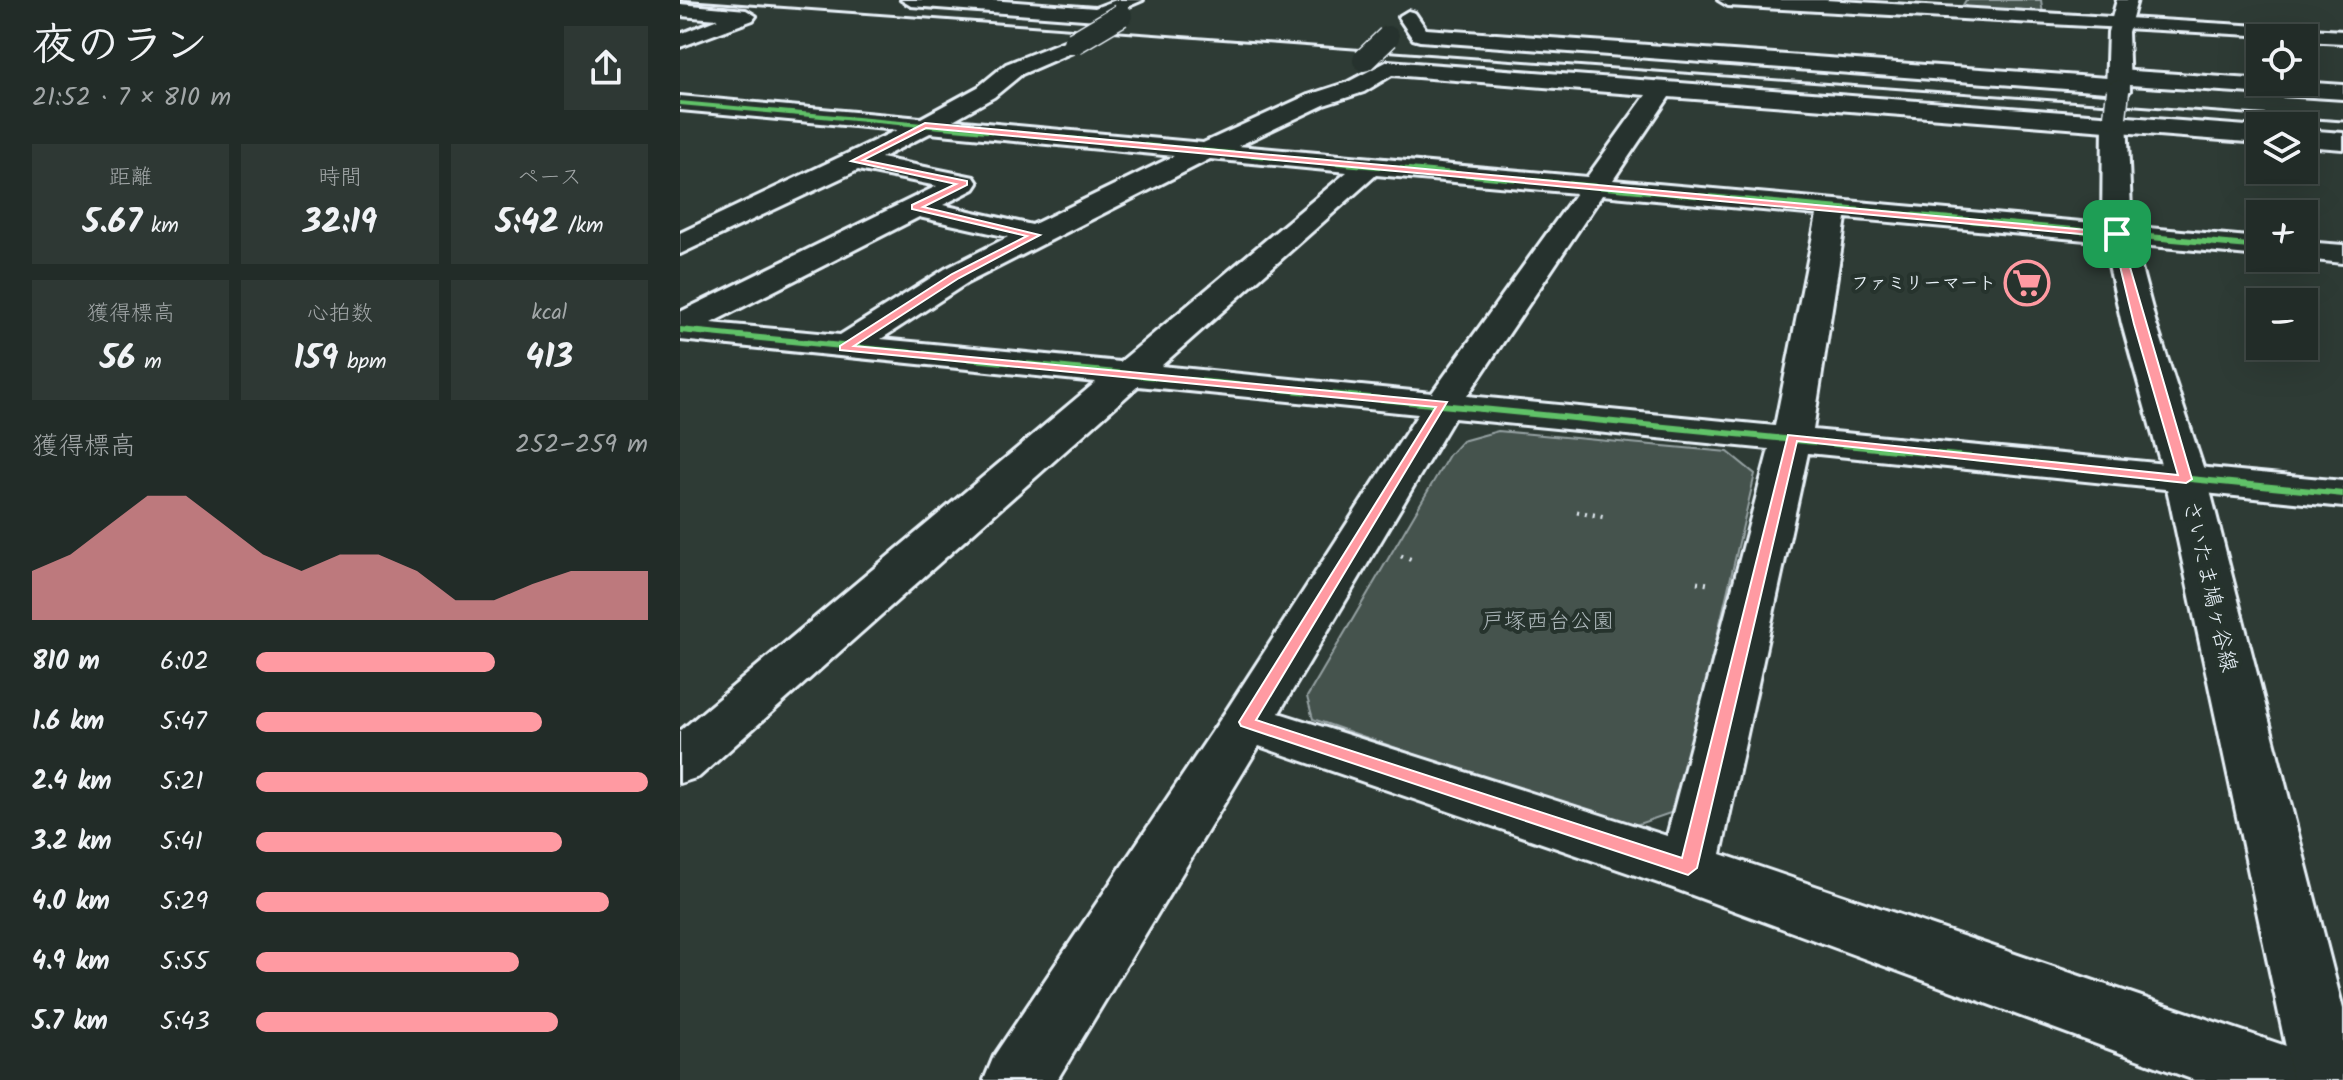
<!DOCTYPE html>
<html lang="ja">
<head>
<meta charset="utf-8">
<style>
  body { margin:0; font-family:Kalam,"Klee One",sans-serif; background:#2e3834; color:#f1f3f6; height:100vh; display:flex; flex-direction:column; font-size:30px; white-space:nowrap }
  * { box-sizing:border-box; margin:0 }
  p { font-size:26px; color:#a2a7a8 }
  .icon { flex:none; width:44px; height:44px; fill:none; stroke:currentColor; stroke-width:2; stroke-linecap:round; stroke-linejoin:round }
  .map { position:relative; flex:1; overflow:hidden }
  .panel { display:flex; flex-direction:column; background:#222c28; width:680px }
  .panel>* { flex:none }
  .fabs { position:absolute; left:1566px; top:24px; display:grid; gap:16px }
  .fabs a { display:grid; place-items:center; width:72px; height:72px; border-radius:0px; background:#222c28; box-shadow:0 8px 32px #0002,0 0 0 2px #3f4845; font-size:40px }
  .pin { position:absolute; display:grid; place-items:center; width:68px; height:68px; color:#fff; margin:-34px; border-radius:16px; box-shadow:0 4px 12px #0006 }
  .round { display:grid; place-items:center; flex:none; width:84px; height:84px; border-radius:0px; background:#2e3834 }
  .head { display:flex; align-items:center; justify-content:space-between; height:136px; padding:0 32px }
  h1 { font-size:44px; font-weight:700; line-height:60px }
  .stats { display:grid; grid-template-columns:repeat(3,1fr); gap:12px; height:136px; padding:8px 32px }
  .stats div { display:grid; align-content:center; border-radius:0px; background:#2e3834; text-align:center }
  .stats b { font-size:34px; font-weight:700 }
  .stats small { font-size:22px; font-weight:400 }
  .stats p { font-size:22px }
  .chart { height:224px; padding:16px 32px }
  .chart p { display:flex; justify-content:space-between }
  .chart svg { width:100%; height:144px; margin-top:8px; fill:#ff9aa2; opacity:.7 }
  ul { padding:0 32px; list-style:none; font-size:26px }
  li { display:grid; grid-template-columns:128px 96px 1fr; align-items:center; height:60px }
  li i { height:20px; border-radius:10px; background:#ff9aa2 }
  main { display:flex; flex:1; min-height:0 }
  .map>svg:first-child { display:block }
</style>
</head>
<body>
<main>
<section class="panel">
<div class="head"><div><h1>夜のラン</h1><p>21:52 · 7 × 810 m</p></div><a class="round"><svg class="icon" aria-label="share" viewBox="0 0 24 24"><path d="M12 15V3M7 8l5-5 5 5M5 13v7h14v-7"/></svg></a></div>
<div class="stats">
<div><p>距離</p><b>5.67<small> km</small></b></div>
<div><p>時間</p><b>32:19</b></div>
<div><p>ペース</p><b>5:42<small> /km</small></b></div>
</div>
<div class="stats">
<div><p>獲得標高</p><b>56<small> m</small></b></div>
<div><p>心拍数</p><b>159<small> bpm</small></b></div>
<div><p>kcal</p><b>413</b></div>
</div>
<div class="chart"><p><span>獲得標高</span>252–259 m</p>
<svg viewBox="0 0 160 44" preserveAspectRatio="none"><path d="M0 44V29L10 24L20 15L30 6L40 6L50 15L60 24L70 29L80 24L90 24L100 29L110 38L120 38L130 33L140 29L150 29L160 29V44z"/></svg>
</div>
<ul>
<li><b>810 m</b>6:02<i style="width:61%"></i></li>
<li><b>1.6 km</b>5:47<i style="width:73%"></i></li>
<li><b>2.4 km</b>5:21<i style="width:100%"></i></li>
<li><b>3.2 km</b>5:41<i style="width:78%"></i></li>
<li><b>4.0 km</b>5:29<i style="width:90%"></i></li>
<li><b>4.9 km</b>5:55<i style="width:67%"></i></li>
<li><b>5.7 km</b>5:43<i style="width:77%"></i></li>
</ul>
</section>
<div class="map">
<svg width="1663" height="1080" viewBox="0 0 1663 1080">
  <rect width="100%" height="100%" fill="#2e3b35"/>
  <filter id="ink" filterUnits="userSpaceOnUse"><feTurbulence type="fractalNoise" baseFrequency=".0125" numOctaves="2"/><feDisplacementMap in="SourceGraphic" scale="16" xChannelSelector="R" yChannelSelector="G"/><feConvolveMatrix kernelMatrix="1 2 1 2 8 2 1 2 1" color-interpolation-filters="sRGB"/></filter>
  <g filter="url(#ink)">
    <g fill="#45524e" stroke="#96a2a3" stroke-width="2">
      <polygon points="1286,0 1361,0 1363,14 1293,9 1283,5"/>
      <polygon points="818,431 1048,452 1075,474 996,811 947,828 633,719 627,697 769,455 782,441"/>
    </g>
    <g fill="none" stroke-linecap="round" stroke-linejoin="round">
      <g stroke="#e8f1f8" stroke-width="6">
        <g id="minor">
          <polygon points="221,0 309,0 415,8 436,0 463,0 417,20 231,6"/>
          <polygon points="1038,0 1145,0 1663,31 1663,43 1624,41 1624,38 1048,6"/>
          <polygon points="0,4 66,10 76,16 73,20 0,47 0,34 38,19 0,16"/>
          <polygon points="728,11 735,13 746,29 1427,78 1430,72 1438,70 1663,85 1663,99 1450,85 1447,91 1439,93 740,41 733,39 718,17"/>
          <path d="M394 37 405 43 402 48 342 74 314 97 273 120 523 143 628 95 668 82 708 61 1580 127V143L989 97 933 180 1580 238V256L1166 218 1133 430 1663 481V507L1128 453 1041 854 1606 1046 1630 1056 1640 1080H1514L993 888 579 746 377 1080H304L314 1056 548 708 738 414 458 386 19 777 0 783V731L416 382 0 340V312L257 186 178 170 0 254V233L217 130 0 110V96L241 118 298 87 326 64ZM712 75 966 95 907 177 558 146 644 105 684 92ZM250 133 494 156 352 225 263 205 294 189 298 183 294 177 201 158ZM530 159 667 172 440 362 201 339 287 283ZM696 175 896 193 752 393 481 366ZM922 195 1137 215 1095 426 787 396ZM239 217 328 237 265 269 160 335 31 323ZM774 418 1089 449 987 836 599 713Z"/>
          <polygon points="1624,130 1663,133 1663,149 1624,146"/>
          <polygon points="1624,242 1663,245 1663,263 1615,258 1624,258"/>
        </g>
      </g>
      <g stroke="#e8f1f8" stroke-width="6">
        <g id="major">
          <polygon points="1437,0 1457,0 1448,32 1450,91 1438,98 1426,91 1428,32"/>
          <polygon points="1435,110 1447,117 1452,234 1476,324 1527,479 1663,1009 1663,1080 1613,1080 1485,479 1442,324 1422,234 1423,117"/>
        </g>
      </g>
      <g stroke="#e8f1f8" stroke-width="5" stroke-dasharray="2 6" stroke-linecap="butt">
        <polyline points="897,512 925,517"/>
        <polyline points="721,556 735,561"/>
        <polyline points="1017,582 1028,584"/>
      </g>
      <use href="#minor" fill="#26332d" fill-rule="evenodd"/>
      <use href="#major" fill="#26332d" fill-rule="evenodd"/>
      <polyline stroke="#e8f1f8" stroke-width="3" points="0,0 1663,121"/>
      <g stroke="#e8f1f8" stroke-width="25" stroke-linecap="butt">
        <g id="minor-bridge">
          <polyline points="394,43 441,15"/>
          <polyline points="684,60 708,37"/>
        </g>
      </g>
      <g stroke="#e8f1f8" stroke-width="25" stroke-linecap="butt">
        <polyline id="major-bridge" points="1435,117 1438,91"/>
      </g>
      <use href="#minor-bridge" stroke="#26332d" stroke-width="22"/>
      <use href="#major-bridge" stroke="#26332d" stroke-width="22"/>
      <g stroke="#26332d" stroke-width="5">
        <g id="cycleway">
          <polygon points="0,101 1580,244 1580,250 0,105"/>
          <polygon points="0,327 1663,491 1663,497 0,333"/>
        </g>
      </g>
      <use href="#cycleway" fill="#61c268" fill-rule="evenodd"/>
    </g>
  </g>
  <path fill="#ff9aa2" stroke="#fff" stroke-width="2" fill-rule="evenodd" d="M245 123 1440 233 1512 479 1506 483 1117 441 1017 868 1008 875 561 726 559 722 756 407 160 350V346L272 274 347 236 232 209V205L276 184 171 161ZM246 128 1433 237 1454 324 1498 475 1108 435 1002 858 576 720 767 402 174 346 279 278 360 235 243 207 287 185V181L183 160Z"/>
  <defs>
    <g id="supermarket-ring" transform="scale(2.3)"><circle r="9.5" fill="#26332d" stroke="#ff9aa2" stroke-width="1.5"/><path d="M-6-5.5h2.5l.6 2H6L4.5 2H-2.5L-4.4-4H-6ZM-1.5 3.2a1.3 1.3 0 1 0 .1 0ZM3 3.2a1.3 1.3 0 1 0 .1 0Z" fill="#ff9aa2"/></g>
  </defs>
  <g fill-rule="evenodd">
    <use href="#supermarket-ring" x="1347" y="283"/>
  </g>
  <g text-anchor="middle" stroke-width="8" stroke-linejoin="round" paint-order="stroke">
    <g font-size="18" font-weight="bold" fill="#e8f1f8" stroke="#26332d" text-anchor="end">
      <text x="1316" y="289">ファミリーマート</text>
    </g>
    <g font-size="22" fill="#e8f1f8" stroke="#26332d">
      <text transform="translate(1531 586) rotate(77)" y="8">さいたま鳩ヶ谷線</text>
    </g>
    <g font-size="22" fill="#afb9bc" stroke="#26332d">
      <text x="868" y="628">戸塚西台公園</text>
    </g>
  </g>
</svg>
<div class="fabs">
<a><svg class="icon" aria-label="locate" viewBox="0 0 24 24"><circle cx="12" cy="12" r="6"/><path d="M12 2v4M12 18v4M2 12h4M18 12h4"/></svg></a>
<a><svg class="icon" aria-label="layers" viewBox="0 0 24 24"><path d="M12 4l9 5-9 5-9-5zM3 14l9 5 9-5"/></svg></a>
<a>+</a>
<a>−</a>
</div>
<div class="pin" style="left:1437px;top:234px;background:#1e9e55"><svg class="icon" aria-label="arrive" viewBox="0 0 24 24"><path d="M6 21V4h12l-3 4 3 4H6"/></svg></div>
</div>
</main>
</body>
</html>
